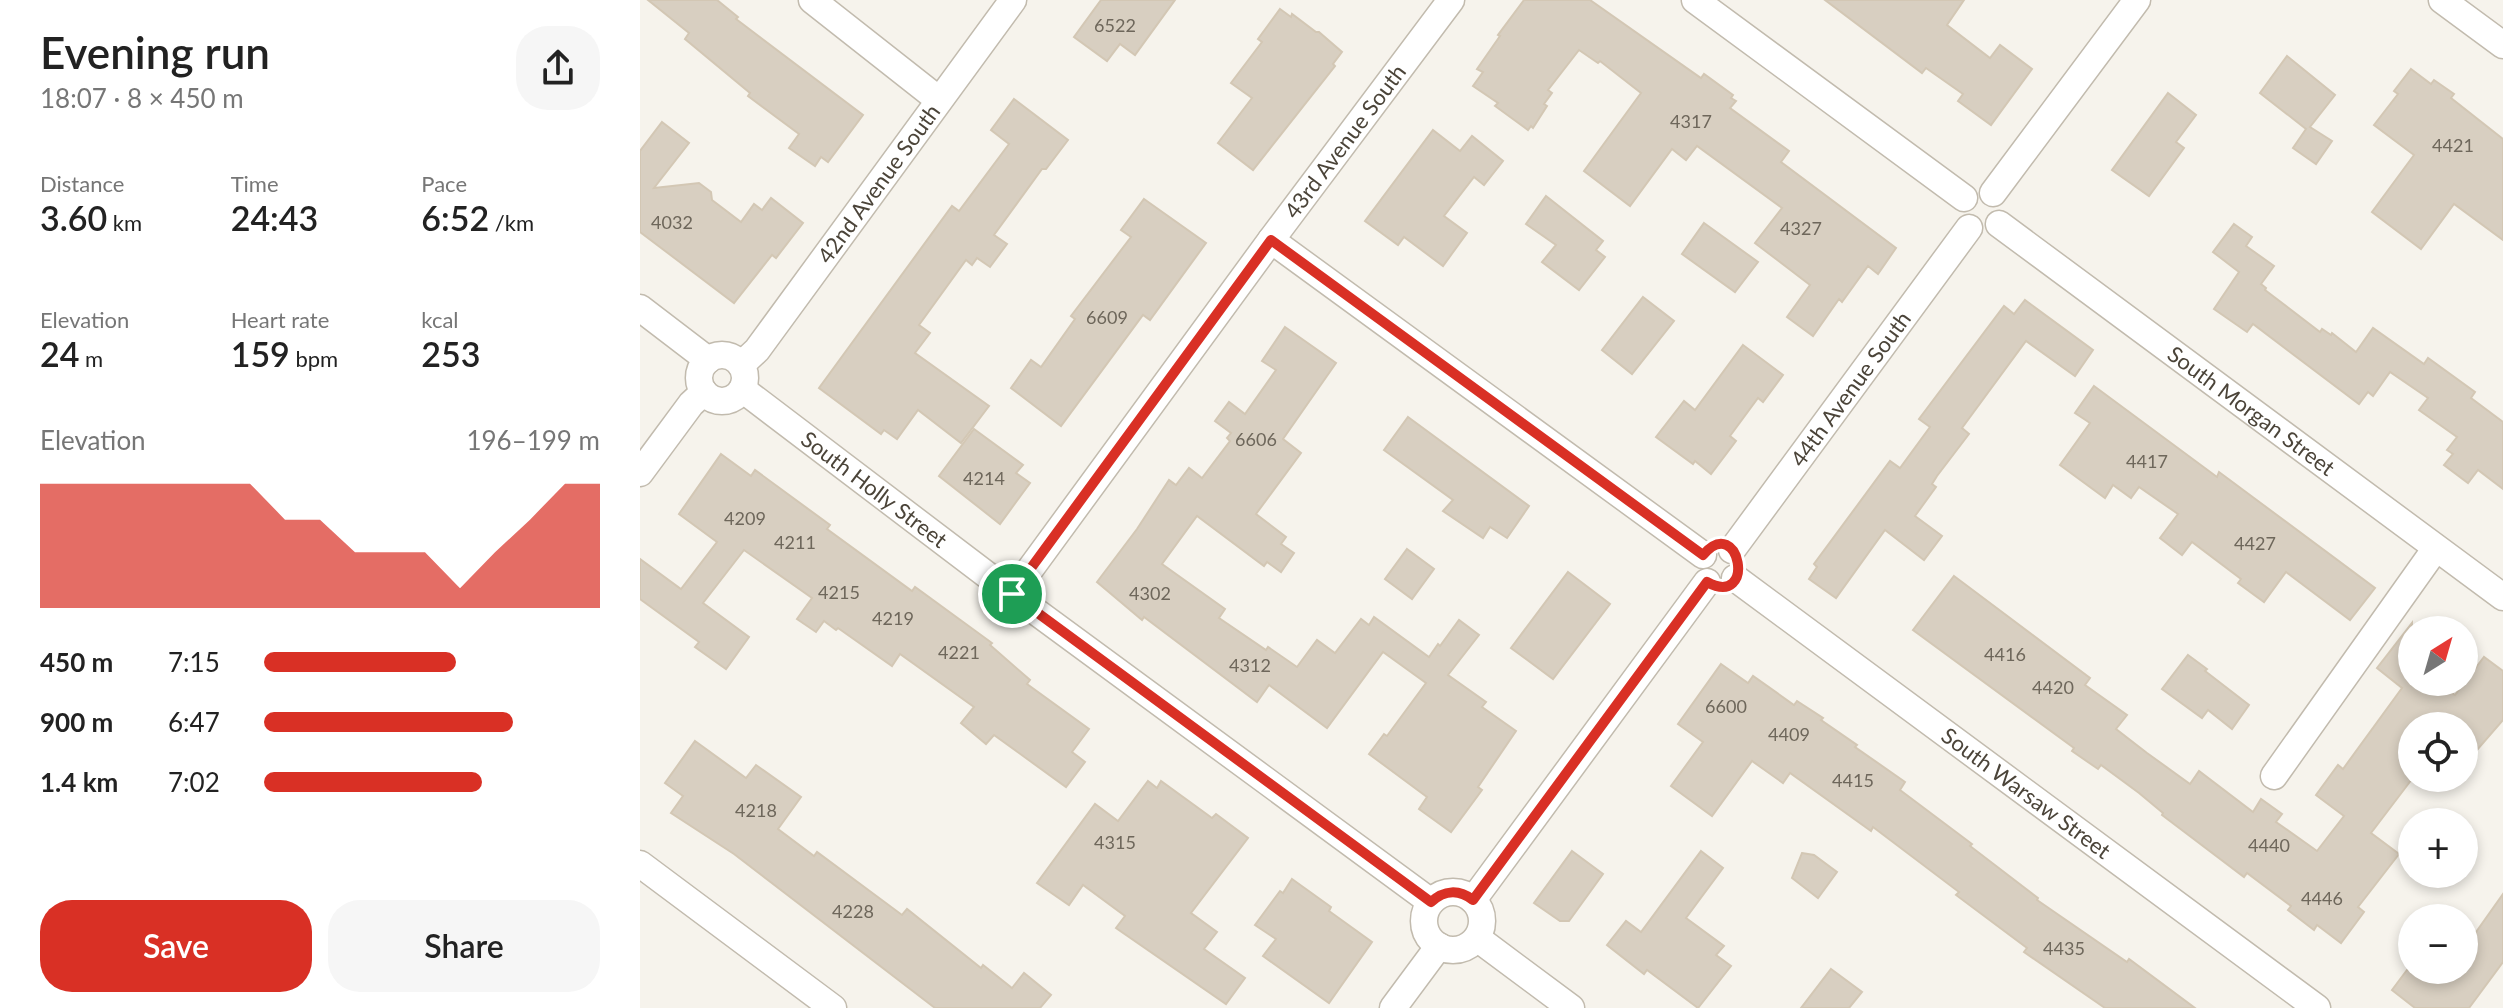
<!DOCTYPE html>
<html lang="en">
<head>
<meta charset="utf-8">
<style>
  body { margin:0; font-family:Lato,sans-serif; background:#f6f6f6; color:#222; height:100vh; display:flex; flex-direction:column; font-size:30px; white-space:nowrap }
  * { box-sizing:border-box; margin:0 }
  p { font-size:26px; color:#767676 }
  .icon { flex:none; width:44px; height:44px; fill:none; stroke:currentColor; stroke-width:2; stroke-linecap:round; stroke-linejoin:round }
  .map { position:relative; flex:1; overflow:hidden }
  .details { display:flex; flex-direction:column; background:#fff; width:640px }
  .details>* { flex:none }
  .needle { width:52px; rotate:37deg }
  .controls { position:absolute; left:1758px; top:616px; display:grid; gap:16px }
  .controls a { display:grid; place-items:center; width:80px; height:80px; border-radius:50%; background:#fff; box-shadow:0 4px 12px #0003; font-size:40px }
  .pin { position:absolute; display:grid; place-items:center; width:68px; height:68px; color:#fff; margin:-34px; border:4px solid #fff; border-radius:50%; box-shadow:0 2px 8px #0007 }
  .round { display:grid; place-items:center; flex:none; width:84px; height:84px; border-radius:32px; background:#f6f6f6 }
  .overview { display:flex; align-items:center; justify-content:space-between; height:136px; padding:0 40px }
  h1 { font-size:44px; font-weight:600; line-height:60px }
  .stats { display:grid; grid-template-columns:repeat(3,1fr); gap:12px; height:136px; padding:8px 40px }
  .stats div { display:grid; align-content:center }
  .stats b { font-size:34px; font-weight:600 }
  .stats small { font-size:22px; font-weight:400 }
  .stats p { font-size:22px }
  .chart { height:224px; padding:16px 40px }
  .chart p { display:flex; justify-content:space-between }
  .chart svg { width:100%; height:144px; margin-top:8px; fill:#d93025; opacity:.7 }
  .action { display:flex; gap:16px; margin-top:auto; padding:16px 40px }
  .action a { flex:1; height:92px; border-radius:32px; background:#d93025; color:#fff; font-size:32px; font-weight:600; line-height:92px; text-align:center }
  .action a+a { background:#f6f6f6; color:#222 }
  ul { padding:0 40px; list-style:none; font-size:26px }
  li { display:grid; grid-template-columns:128px 96px 1fr; align-items:center; height:60px }
  li i { height:20px; border-radius:10px; background:#d93025 }
  main { display:flex; flex:1; min-height:0 }
  .map>svg:first-child { display:block }
</style>
</head>
<body>
<main>
<section class="details">
<div class="overview"><div><h1>Evening run</h1><p>18:07 · 8 × 450 m</p></div><a class="round"><svg class="icon" aria-label="share" viewBox="0 0 24 24"><path d="M12 15V3M7 8l5-5 5 5M5 13v7h14v-7"/></svg></a></div>
<div class="stats">
<div><p>Distance</p><b>3.60<small> km</small></b></div>
<div><p>Time</p><b>24:43</b></div>
<div><p>Pace</p><b>6:52<small> /km</small></b></div>
</div>
<div class="stats">
<div><p>Elevation</p><b>24<small> m</small></b></div>
<div><p>Heart rate</p><b>159<small> bpm</small></b></div>
<div><p>kcal</p><b>253</b></div>
</div>
<div class="chart"><p><span>Elevation</span>196–199 m</p>
<svg viewBox="0 0 160 44" preserveAspectRatio="none"><path d="M0 44V6L10 6L20 6L30 6L40 6L50 6L60 6L70 17L80 17L90 27L100 27L110 27L120 38L130 27L140 17L150 6L160 6V44z"/></svg>
</div>
<ul>
<li><b>450 m</b>7:15<i style="width:57%"></i></li>
<li><b>900 m</b>6:47<i style="width:74%"></i></li>
<li><b>1.4 km</b>7:02<i style="width:65%"></i></li>
</ul>
<div class="action"><a>Save</a><a>Share</a></div>
</section>
<div class="map">
<svg width="1863" height="1008" viewBox="0 0 1863 1008">
  <rect width="100%" height="100%" fill="#f6f3ec"/>
  <g fill="#d8cfc1" stroke="#d3c7b4" stroke-width="2">
    <polygon points="8,0 77,0 98,17 96,19 223,115 188,162 181,157 175,166 149,148 159,134 108,96 110,93 45,39 49,33"/>
    <polygon points="461,0 535,0 495,55 480,44 467,61 434,37"/>
    <polygon points="884,0 950,0 1061,78 1064,74 1093,95 1091,98 1096,101 1090,108 1149,151 1141,162 1256,248 1238,274 1228,266 1202,302 1199,299 1173,336 1147,317 1170,285 1115,243 1142,208 1057,146 1046,160 1032,149 990,206 944,171 1001,93 960,61 958,63 939,50 908,90 912,93 904,104 907,106 893,128 891,126 888,130 855,106 858,103 833,86 843,72 837,69 860,36 858,35"/>
    <polygon points="1185,0 1324,0 1307,25 1350,58 1360,45 1392,69 1351,125 1318,101 1323,94 1286,68 1282,73"/>
    <polygon points="640,9 651,17 652,14 676,32 679,32 702,52 693,64 695,66 613,170 578,143 612,98 591,83 622,42 618,39"/>
    <polygon points="1647,56 1695,95 1670,127 1692,141 1676,164 1653,148 1666,129 1620,93"/>
    <polygon points="1771,69 1791,84 1794,80 1814,94 1811,98 1863,139 1863,240 1814,204 1781,249 1732,212 1774,155 1734,125 1758,94 1754,91"/>
    <polygon points="1528,93 1556,115 1536,142 1544,148 1509,196 1472,170"/>
    <polygon points="374,99 428,140 406,169 402,169 354,235 367,244 350,267 337,258 332,265 326,260 279,325 290,333 275,353 349,406 321,443 278,410 257,439 244,430 241,434 179,388 312,206 319,211 369,144 351,130"/>
    <polygon points="22,122 49,143 14,188 59,183 71,192 72,200 101,222 114,204 122,210 131,198 163,223 136,258 132,255 94,303 0,232 0,151"/>
    <polygon points="793,130 820,151 832,136 863,161 844,185 834,177 804,216 827,233 803,266 764,237 758,245 725,221"/>
    <polygon points="906,196 963,241 956,250 965,257 939,290 902,262 916,245 886,224"/>
    <polygon points="504,199 566,243 510,320 503,315 421,426 371,388 391,360 401,367 435,319 431,316 491,237 481,230"/>
    <polygon points="1064,223 1118,262 1095,292 1042,254"/>
    <polygon points="1594,224 1612,237 1606,246 1634,266 1621,284 1626,288 1625,290 1680,332 1682,329 1691,335 1692,333 1716,352 1733,328 1784,364 1788,358 1835,392 1831,398 1863,422 1863,489 1838,470 1828,483 1804,465 1813,454 1807,450 1817,437 1779,410 1788,398 1750,372 1733,396 1728,392 1719,404 1613,324 1607,332 1574,309 1599,272 1573,252"/>
    <polygon points="1003,297 1034,321 992,374 962,350"/>
    <polygon points="1385,300 1453,350 1435,376 1386,341 1322,428 1329,434 1297,476 1292,484 1296,487 1275,516 1302,536 1284,560 1245,530 1196,598 1169,579 1177,567 1174,564 1250,461 1260,468 1290,427 1279,419 1364,306 1374,314"/>
    <polygon points="645,327 696,363 643,439 661,453 616,514 646,537 641,544 654,553 641,572 627,562 624,566 557,516 522,564 585,609 579,618 626,650 628,647 657,667 677,640 695,653 721,619 729,625 734,617 789,657 798,644 800,646 819,620 839,635 808,675 846,702 842,707 876,731 838,787 842,790 811,832 779,809 787,797 729,754 744,734 747,736 786,683 743,652 687,728 629,685 617,702 504,617 502,620 457,582 497,529 529,480 536,485 549,468 562,478 590,441 587,438 591,433 575,421 589,402 605,414 636,370 622,361"/>
    <polygon points="1103,345 1143,375 1123,402 1118,398 1090,436 1096,441 1071,474 1055,461 1053,464 1016,437 1044,401 1055,410"/>
    <polygon points="1454,386 1577,477 1579,472 1735,588 1710,620 1646,572 1624,602 1598,583 1601,579 1552,542 1542,555 1520,538 1538,514 1499,487 1491,498 1473,485 1465,498 1420,465 1450,423 1435,413"/>
    <polygon points="768,417 889,506 867,538 850,527 843,538 803,511 813,500 744,450"/>
    <polygon points="334,429 383,465 376,473 390,483 360,524 299,476"/>
    <polygon points="81,454 111,476 115,470 190,525 187,529 272,591 275,587 352,643 350,645 390,680 387,684 449,729 432,752 445,762 426,787 354,735 346,744 321,723 334,707 260,654 252,666 198,628 196,630 184,621 176,632 157,619 172,598 104,550 63,603 109,637 86,669 55,647 59,642 0,599 0,559 41,589 77,542 39,514"/>
    <polygon points="767,549 794,569 772,599 745,579"/>
    <polygon points="928,572 970,604 913,679 871,648"/>
    <polygon points="1314,576 1450,678 1445,685 1487,715 1476,729 1507,753 1550,784 1559,771 1613,812 1621,799 1642,814 1636,822 1677,851 1704,816 1676,795 1698,765 1703,769 1762,688 1737,668 1772,623 1772,682 1797,682 1815,695 1844,657 1863,671 1863,720 1824,765 1824,726 1772,726 1772,779 1731,833 1759,854 1718,907 1724,912 1701,943 1677,925 1674,930 1648,910 1651,906 1607,873 1604,877 1522,815 1523,813 1499,793 1461,765 1458,769 1432,751 1434,748 1273,630"/>
    <polygon points="1548,655 1567,669 1565,671 1609,705 1592,729 1568,710 1562,718 1522,689"/>
    <polygon points="1081,664 1108,683 1113,676 1154,705 1157,701 1183,718 1181,720 1217,745 1215,747 1265,782 1260,790 1332,844 1330,846 1398,898 1397,900 1487,962 1489,959 1555,1008 1465,1008 1384,952 1387,948 1316,895 1319,892 1233,827 1231,831 1150,773 1143,783 1112,761 1072,816 1031,786 1063,742 1038,724"/>
    <polygon points="55,741 106,778 116,765 161,797 138,829 174,856 177,852 262,915 267,909 341,968 343,965 372,988 384,973 411,995 400,1008 295,1008 94,854 31,813 43,796 25,783"/>
    <polygon points="508,781 517,788 521,781 572,818 576,814 608,838 551,913 577,932 564,949 605,978 586,1004 476,928 485,916 443,885 429,905 397,883 455,804 478,821"/>
    <polygon points="932,851 963,874 929,921 920,921 894,903"/>
    <polygon points="1061,851 1083,868 1046,918 1084,946 1076,955 1091,966 1058,1008 1007,970 1004,974 967,945 986,921 1001,932"/>
    <polygon points="1162,853 1174,855 1197,872 1178,898 1152,878"/>
    <polygon points="652,879 691,907 689,911 732,942 689,1003 623,956 636,939 615,925 640,891 643,893"/>
    <polygon points="1863,894 1863,962 1829,1008 1775,1008 1752,990 1767,970 1789,970 1802,980 1809,970 1824,970 1824,949"/>
    <polygon points="1191,969 1222,992 1209,1008 1161,1008"/>
  </g>
  <g fill="none" stroke-linecap="round" stroke-linejoin="round">
    <g stroke="#c2bbae" stroke-width="29">
      <g id="minor">
        <polyline points="172,0 299,100"/>
        <polyline points="1055,0 1324,198"/>
        <polyline points="1802,0 1863,45"/>
        <polyline points="1353,193 1497,0"/>
        <path id="s1" d="M1359 224 1863 597"/>
        <polyline points="631,240 1063,555"/>
        <polyline points="0,308 68,360"/>
        <circle cx="82" cy="378" r="23"/>
        <path id="s2" d="M101 365 117 350 373 0"/>
        <path id="s3" d="M102 389 372 594 791 902"/>
        <polyline points="0,473 51,404 64,392"/>
        <path id="s4" d="M1092 550 1329 228"/>
        <path id="s5" d="M1095 578 1677 1008"/>
        <path id="s6" d="M372 594 631 240 811 0"/>
        <polyline points="1634,776 1796,548"/>
        <polyline points="0,864 193,1008"/>
        <circle cx="813" cy="921" r="29"/>
        <polyline points="833,900 1067,582"/>
        <polyline points="837,938 931,1008"/>
        <polyline points="753,1008 799,946"/>
      </g>
    </g>
    <use href="#minor" stroke="#fff" stroke-width="26"/>
  </g>
  <g fill="none" stroke-linecap="round" stroke-linejoin="round">
    <g stroke="#fff" stroke-width="16">
      <path id="route" d="M631 240 1063 555C1100 512 1117 609 1067 582L833 900C819 889 804 890 791 902L372 594Z"/>
    </g>
    <use href="#route" stroke="#d93025" stroke-width="10"/>
  </g>
  <g text-anchor="middle" stroke-width="7" stroke-linejoin="round" paint-order="stroke">
    <g font-size="18" fill="#6e675b">
      <text x="475" y="32">6522</text>
      <text x="1051" y="128">4317</text>
      <text x="1813" y="152">4421</text>
      <text x="32" y="229">4032</text>
      <text x="1161" y="235">4327</text>
      <text x="467" y="324">6609</text>
      <text x="616" y="446">6606</text>
      <text x="1507" y="468">4417</text>
      <text x="344" y="485">4214</text>
      <text x="105" y="525">4209</text>
      <text x="155" y="549">4211</text>
      <text x="1615" y="550">4427</text>
      <text x="199" y="599">4215</text>
      <text x="510" y="600">4302</text>
      <text x="253" y="625">4219</text>
      <text x="319" y="659">4221</text>
      <text x="1365" y="661">4416</text>
      <text x="610" y="672">4312</text>
      <text x="1413" y="694">4420</text>
      <text x="1086" y="713">6600</text>
      <text x="1149" y="741">4409</text>
      <text x="1213" y="787">4415</text>
      <text x="116" y="817">4218</text>
      <text x="475" y="849">4315</text>
      <text x="1629" y="852">4440</text>
      <text x="1682" y="905">4446</text>
      <text x="213" y="918">4228</text>
      <text x="1424" y="955">4435</text>
    </g>
    <g font-size="22" fill="#4b4439" stroke="#fff">
      <text dy="8" stroke="none"><textPath href="#s6" startOffset="562">43rd Avenue South</textPath></text>
      <text dy="8" stroke="none"><textPath href="#s2" startOffset="228">42nd Avenue South</textPath></text>
      <text dy="8" stroke="none"><textPath href="#s4" startOffset="200">44th Avenue South</textPath></text>
      <text dy="8" stroke="none"><textPath href="#s1" startOffset="314">South Morgan Street</textPath></text>
      <text dy="8" stroke="none"><textPath href="#s3" startOffset="166">South Holly Street</textPath></text>
      <text dy="8" stroke="none"><textPath href="#s5" startOffset="362">South Warsaw Street</textPath></text>
    </g>
  </g>
</svg>
<div class="controls">
<a><svg class="needle" viewBox="-14 -14 28 28"><path d="M0-13l5 13h-10z" fill="#e53935"/><path d="M0 13l5-13h-10z" fill="#767676"/></svg></a>
<a><svg class="icon" aria-label="locate" viewBox="0 0 24 24"><circle cx="12" cy="12" r="6"/><path d="M12 2v4M12 18v4M2 12h4M18 12h4"/></svg></a>
<a>+</a>
<a>−</a>
</div>
<div class="pin" style="left:372px;top:594px;background:#1e9e55"><svg class="icon" aria-label="arrive" viewBox="0 0 24 24"><path d="M6 21V4h12l-3 4 3 4H6"/></svg></div>
</div>
</main>
</body>
</html>
